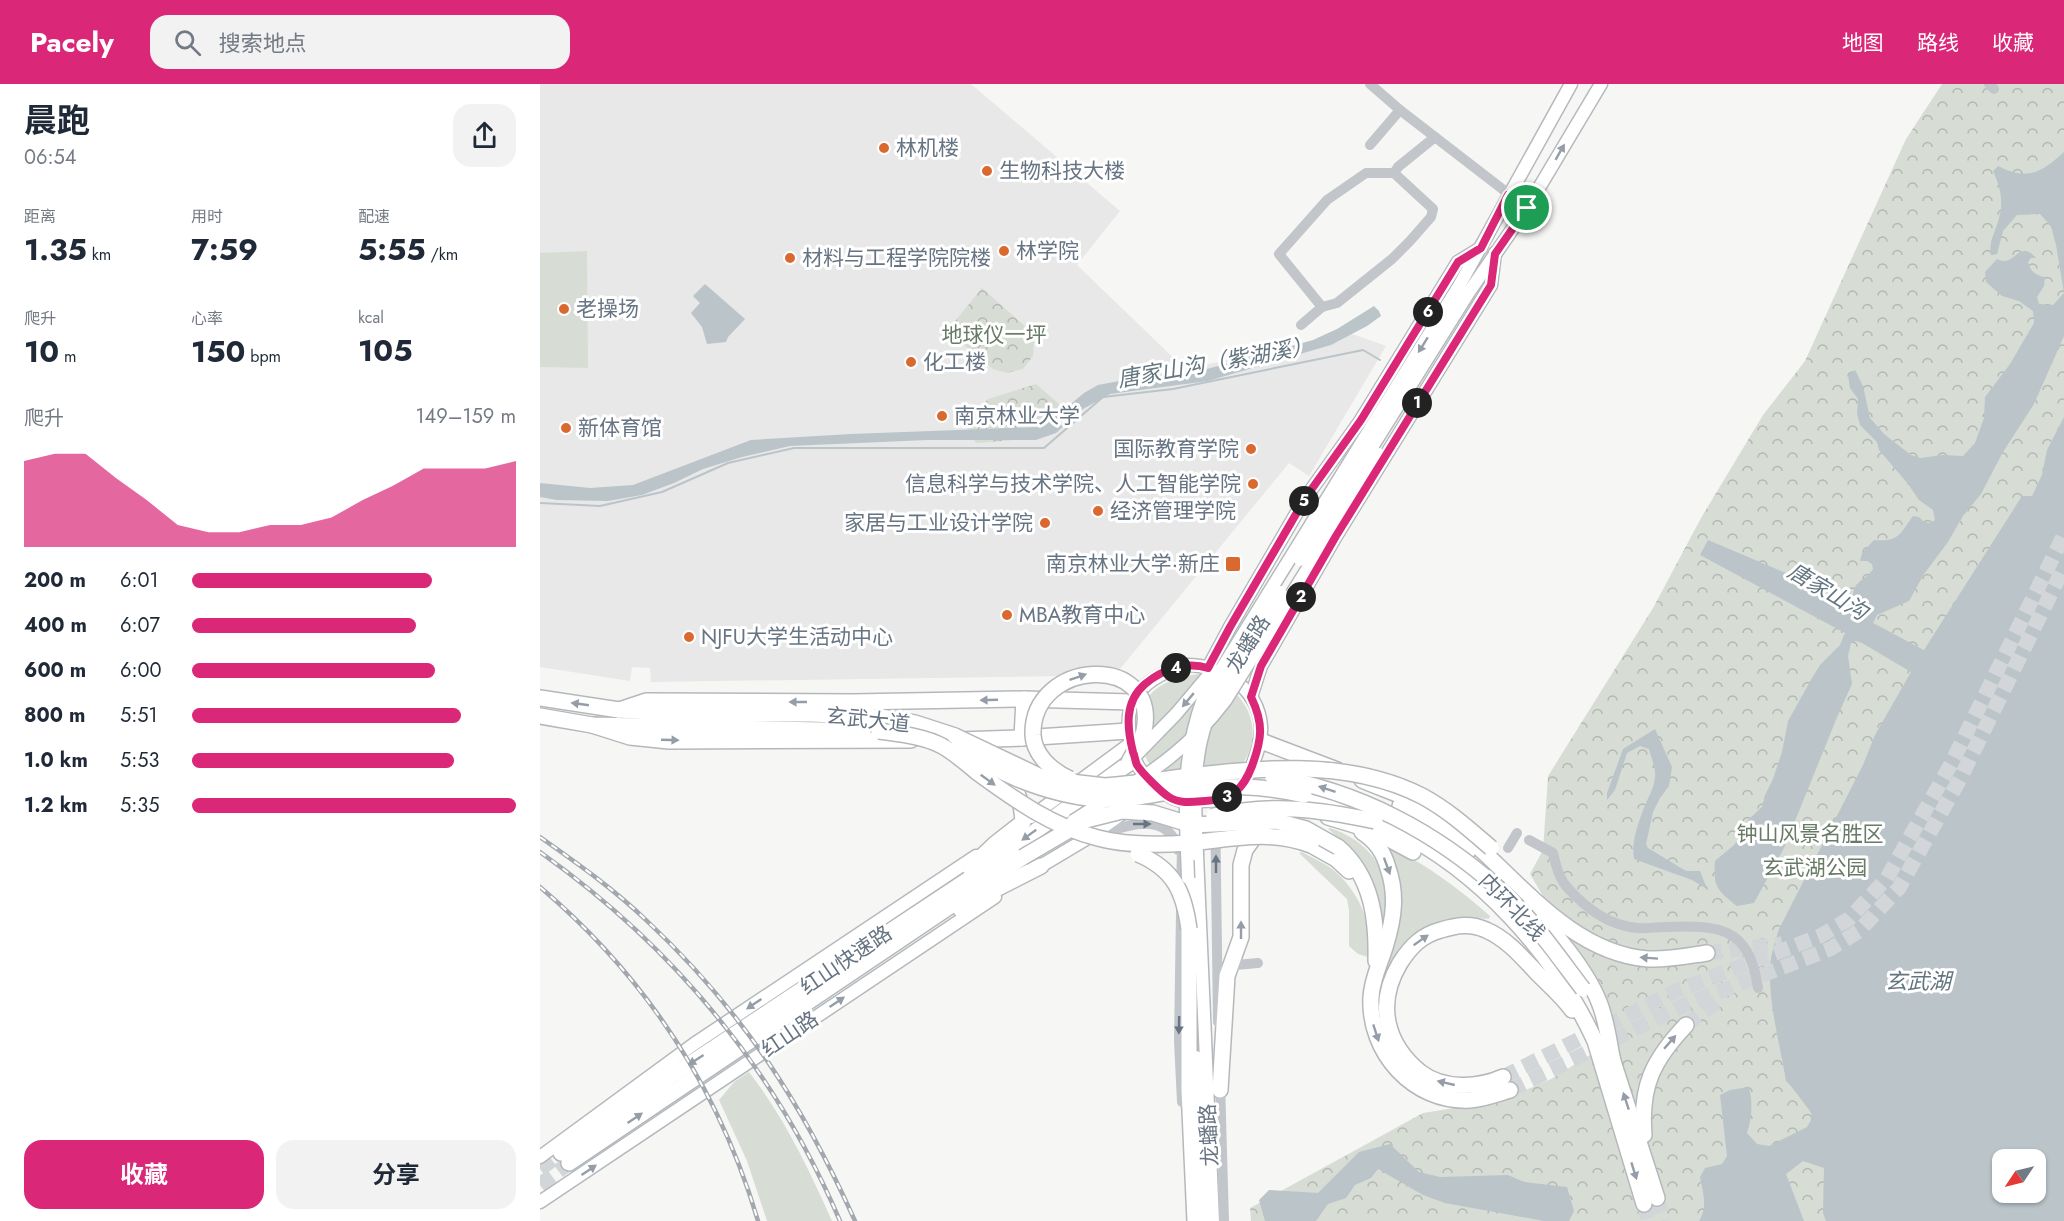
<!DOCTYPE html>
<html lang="zh">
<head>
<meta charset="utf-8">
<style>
  body { margin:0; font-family:Jost,"Noto Sans SC",sans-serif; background:#f2f2f3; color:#1f2937; height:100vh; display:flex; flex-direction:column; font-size:22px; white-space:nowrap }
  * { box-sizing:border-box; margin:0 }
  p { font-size:20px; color:#747a83 }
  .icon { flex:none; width:33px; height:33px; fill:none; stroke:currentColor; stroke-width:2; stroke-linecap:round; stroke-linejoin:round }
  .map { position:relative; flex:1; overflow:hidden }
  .side { display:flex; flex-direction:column; background:#fff; width:540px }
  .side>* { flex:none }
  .needle { width:39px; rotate:235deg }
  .fabs { position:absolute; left:1452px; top:1065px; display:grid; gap:12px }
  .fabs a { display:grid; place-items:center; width:54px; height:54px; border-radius:12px; background:#fff; box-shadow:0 2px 4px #0004; font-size:30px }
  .pin { position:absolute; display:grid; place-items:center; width:51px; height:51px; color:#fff; margin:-26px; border:3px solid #fff; border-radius:50%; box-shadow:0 2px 6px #0007 }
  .km { position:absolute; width:30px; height:30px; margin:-15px; border-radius:50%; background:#222; color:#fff; font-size:16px; line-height:30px; text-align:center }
  .round { display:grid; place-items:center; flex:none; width:63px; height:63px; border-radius:18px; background:#f2f2f3 }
  .headline { display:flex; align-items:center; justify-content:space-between; height:102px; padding:0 24px }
  h1 { font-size:33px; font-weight:700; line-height:45px }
  .metrics { display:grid; grid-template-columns:repeat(3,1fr); gap:9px; height:102px; padding:6px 24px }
  .metrics div { display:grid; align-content:center }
  .metrics b { font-size:30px; font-weight:700 }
  .metrics small { font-size:16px; font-weight:400 }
  .metrics p { font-size:16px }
  .chart { height:168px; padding:12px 24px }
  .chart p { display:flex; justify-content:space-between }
  .chart svg { width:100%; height:108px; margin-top:6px; fill:#db2777; opacity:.7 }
  .action { display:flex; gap:12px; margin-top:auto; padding:12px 24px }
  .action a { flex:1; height:69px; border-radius:18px; background:#db2777; color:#fff; font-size:24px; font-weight:700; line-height:69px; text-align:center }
  .action a+a { background:#f2f2f3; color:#1f2937 }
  ul { padding:0 24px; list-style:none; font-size:20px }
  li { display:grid; grid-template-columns:96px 72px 1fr; align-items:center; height:45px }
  li i { height:15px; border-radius:8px; background:#db2777 }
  header { display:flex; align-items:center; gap:36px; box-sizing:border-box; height:84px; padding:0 30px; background:#db2777; color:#fff }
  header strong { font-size:28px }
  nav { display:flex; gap:33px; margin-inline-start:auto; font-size:21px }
  .search { width:420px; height:54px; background:#f2f2f3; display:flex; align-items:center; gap:15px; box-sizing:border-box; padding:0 21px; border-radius:18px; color:#747a83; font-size:22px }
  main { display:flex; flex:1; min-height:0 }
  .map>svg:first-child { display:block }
</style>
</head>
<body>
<header>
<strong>Pacely</strong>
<div class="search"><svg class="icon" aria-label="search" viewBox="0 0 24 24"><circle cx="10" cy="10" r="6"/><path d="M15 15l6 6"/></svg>搜索地点</div>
<nav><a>地图</a><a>路线</a><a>收藏</a></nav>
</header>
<main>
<section class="side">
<div class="headline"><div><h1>晨跑</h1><p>06:54</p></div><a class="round"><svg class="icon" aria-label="share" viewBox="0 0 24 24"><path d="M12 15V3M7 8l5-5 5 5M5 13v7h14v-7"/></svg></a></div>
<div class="metrics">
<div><p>距离</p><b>1.35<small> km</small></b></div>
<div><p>用时</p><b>7:59</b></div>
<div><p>配速</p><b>5:55<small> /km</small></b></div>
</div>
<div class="metrics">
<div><p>爬升</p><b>10<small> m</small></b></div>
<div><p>心率</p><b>150<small> bpm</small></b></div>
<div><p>kcal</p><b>105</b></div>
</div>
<div class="chart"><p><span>爬升</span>149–159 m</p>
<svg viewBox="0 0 160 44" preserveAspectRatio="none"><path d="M0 44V9L10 6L20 6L30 16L40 25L50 35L60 38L70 38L80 35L90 35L100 32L110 25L120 19L130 12L140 12L150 12L160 9V44z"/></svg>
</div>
<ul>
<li><b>200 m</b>6:01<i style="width:74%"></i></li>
<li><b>400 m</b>6:07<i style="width:69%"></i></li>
<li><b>600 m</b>6:00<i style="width:75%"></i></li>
<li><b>800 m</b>5:51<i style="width:83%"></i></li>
<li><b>1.0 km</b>5:53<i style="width:81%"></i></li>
<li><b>1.2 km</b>5:35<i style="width:100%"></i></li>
</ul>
<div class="action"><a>收藏</a><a>分享</a></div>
</section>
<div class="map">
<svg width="1524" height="1137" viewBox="0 0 1524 1137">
  <defs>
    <pattern id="forest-crowns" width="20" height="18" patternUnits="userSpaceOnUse" patternTransform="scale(1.5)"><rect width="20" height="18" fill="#d7ddd5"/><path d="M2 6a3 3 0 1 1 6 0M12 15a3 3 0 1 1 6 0" fill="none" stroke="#b2b8b2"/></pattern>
  </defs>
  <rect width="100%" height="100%" fill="#f6f7f4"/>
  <polygon fill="#e7e8e7" points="0,0 431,0 580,127 537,181 645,285 812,250 846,262 769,392 749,379 580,585 523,592 111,598 110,584 92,583 90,597 0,583"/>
  <g fill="#d7ddd5">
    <polygon points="47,167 48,284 0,283 0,169"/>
    <path d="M660 590C708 601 732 653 694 689 689 693 683 696 678 700L615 688C604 675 603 666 602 649 601 643 600 635 601 630 606 602 636 592 660 590Z"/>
    <path d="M790 744C821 754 843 776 848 809 850 823 845 841 843 856 840 808 826 775 788 745Z"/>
    <path d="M845 761C884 778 918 804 950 832L949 835 920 833 895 840 843 901 846 881 851 867Z"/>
    <path d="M762 768C774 775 788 780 798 790 820 811 834 843 828 873L818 870 809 862V826L807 815 759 769Z"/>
    <path d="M209 988C244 1033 269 1085 292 1137H227L207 1077 179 1016 194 998Z"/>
  </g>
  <g fill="url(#forest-crowns)" fill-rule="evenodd">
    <path d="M1402 0H1524V1137H711L710 1124 883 1029 963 1016 1011 995 1079 953 1055 901 990 790 1003 766 1008 692 1113 524 1161 434 1223 331 1265 277 1366 55ZM1462 1076H1496V1108H1462Z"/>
    <polygon points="442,204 487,244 494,257 493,272 483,285 467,289 453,285 407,247"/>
    <polygon points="496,300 533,332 500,354 436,359 425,340 448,315"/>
  </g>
  <g fill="#bac4c9" fill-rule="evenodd">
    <path d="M1524 68V252L1494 320 1463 368 1441 410 1423 432 1408 458 1384 490 1369 517 1337 531 1333 539 1384 566 1482 412H1492L1502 391 1507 366 1524 333V1137H1286L1283 1129 1284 1084 1263 1077 1246 1090 1264 1137H1159C1168 1123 1163 1109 1160 1093L1165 1084 1182 1080 1187 1072 1180 1011 1190 1006 1209 1003C1213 1020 1212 1033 1207 1049L1217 1060 1229 1062 1267 1043C1270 1039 1273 1034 1271 1029 1269 1025 1249 999 1246 997 1240 960 1229 923 1230 886 1230 872 1235 858 1239 845L1323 681 1335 651 1371 588 1322 559 1316 557 1311 559 1308 572 1312 600 1298 631 1244 764 1214 819 1197 822C1177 806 1173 803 1175 777L1194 761 1205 745 1208 736 1222 723 1225 711 1233 695 1242 668 1248 637 1272 594 1280 581 1300 561 1305 549 1160 471 1168 456 1253 492 1307 527 1313 519C1312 494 1322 501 1333 485L1332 480 1327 477H1320L1322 469 1334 456C1359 458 1359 451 1373 432L1379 433 1384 438 1390 439 1395 436 1393 426 1379 416 1368 400 1339 366 1337 358 1320 341 1317 330 1318 315 1310 304 1308 291 1315 286 1323 302 1330 334 1344 350 1371 371 1381 374 1402 371 1423 372 1435 359 1444 334 1445 313 1470 280 1494 239 1493 227 1479 217 1462 212 1446 198 1445 188 1457 175C1475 185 1478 154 1496 174H1491L1488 178C1490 187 1496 192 1505 193L1504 202 1497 213 1499 220 1513 221 1524 209 1516 161 1511 142 1500 130 1477 131 1463 147 1457 170 1451 171C1448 158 1456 147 1459 134 1464 117 1460 102 1453 87L1458 82C1487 97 1501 89 1524 68ZM1462 1076H1496V1108H1462Z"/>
    <polygon points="165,200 205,235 188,253 186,258 167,260 162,243 151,229 160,219 153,212"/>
    <polygon points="834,222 839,227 841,232 827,242 791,261 668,297 570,310 543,325 516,349 496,356 387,356 250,362 202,373 163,385 134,399 102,411 68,417 17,416 0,413 0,399 50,404 93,401 211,356 311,350 501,343 507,340 544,309 558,301 601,293 663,286 697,277 773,256 797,245"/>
    <path d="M1115 645 1132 683 1129 702 1120 714 1113 728 1106 760 1108 764 1146 787H1160L1167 805 1152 796 1094 775C1091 759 1098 739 1104 724 1108 713 1114 705 1115 693 1116 684 1111 673 1109 665L1100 662 1087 669 1075 706 1067 716V709L1083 665Z"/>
    <polygon points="850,1060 879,1088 900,1093 968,1091 984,1098 1027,1103 1034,1127 1029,1137 1004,1137 905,1119 883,1111 838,1085 831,1094 815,1101 806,1114 788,1120 776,1137 725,1137 719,1116 729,1106 778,1109 819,1068"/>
  </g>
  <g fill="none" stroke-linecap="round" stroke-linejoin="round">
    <polyline stroke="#bac4c9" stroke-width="2" points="0,419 60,422 122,408 188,379 254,364 504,364 563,313 633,305 823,266 840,276"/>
    <g stroke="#d2d6d8" stroke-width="15" stroke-dasharray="15 8" stroke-linecap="butt">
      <polyline points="1167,869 1242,860"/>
      <polyline points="1146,941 1183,913"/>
      <polyline points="963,993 1136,907 1280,852 1309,835 1347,794 1411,680 1524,451"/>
      <polyline points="970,1006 1142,922 1290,865 1319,847 1359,804 1421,693 1524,483"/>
      <polyline points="0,1085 21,1069"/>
      <polyline points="0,1101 29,1079"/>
      <polyline points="1117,1114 1124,1137"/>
      <polyline points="1104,1120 1109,1137"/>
    </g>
    <g stroke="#b5b9bd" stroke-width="15">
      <g id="major">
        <polyline points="822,358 919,202 1031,0"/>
        <polyline points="832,363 929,208 987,124 1061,0"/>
        <path d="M644 581C680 580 718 603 721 642 722 656 717 669 712 682 709 692 703 706 693 711 683 716 672 717 662 717 652 718 644 719 635 715 624 711 600 689 596 678 578 625 591 599 644 581Z"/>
        <polyline points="668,584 690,543 766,413 821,336 918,178 941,164"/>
        <polyline points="711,613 721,582 796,452 951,201 955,169"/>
        <polyline points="491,733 591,659"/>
        <polyline points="657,771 673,1137"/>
        <polyline points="494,786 546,755 583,729"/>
        <polyline points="648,794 649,824"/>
        <polyline points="656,973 663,1137"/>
        <polyline points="0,1073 154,960 436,772"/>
        <polyline points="0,1118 455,813"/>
      </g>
    </g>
    <g stroke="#b5b8bb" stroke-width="18">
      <g id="highway">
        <polyline points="0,614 79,626 125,629 272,630 341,633 375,639 415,652"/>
        <polyline points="79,626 106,617 313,618 484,615 591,618"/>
        <polyline points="0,632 52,641 323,647"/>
        <polyline points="52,641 90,653 129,657 371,656"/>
        <polyline points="482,654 484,615"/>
        <polyline points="419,656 482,654 588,647"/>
        <polyline points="721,657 797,686"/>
        <path d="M822 696C850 708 881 717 905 735 969 782 1023 868 1108 875 1128 876 1147 872 1167 869"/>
        <polyline points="694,711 750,721"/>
        <path d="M764 711C794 720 825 731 854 745 940 787 1015 870 1055 957L1104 1120"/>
        <polyline points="860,722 875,729 928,767"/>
        <polyline points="788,733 834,747 873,768"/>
        <path d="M822 748C835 756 844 769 848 784 857 810 854 834 846 860 841 878 832 894 831 913 828 968 873 1019 930 1016 944 1015 956 1010 970 1006"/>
        <polyline points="771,761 796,775 809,787"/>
        <path d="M798 763C832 792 837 835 836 877"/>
        <path d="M430 784 455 760 483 738C482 717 476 698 458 685"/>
        <path d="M990 823C1014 847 1047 887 1059 918 1067 937 1069 959 1073 978"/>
        <polyline points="421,826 446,810 501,782"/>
        <polyline points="649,845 649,1005 655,1137"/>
        <polyline points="1071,971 1117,1114"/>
        <path d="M963 993C938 1004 903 1006 880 988 845 959 836 919 860 879 871 862 882 851 901 846 917 841 931 839 946 846 967 855 982 873 998 890 1009 901 1023 913 1032 926"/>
        <polyline points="680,1006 687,892 701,853 701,781 705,766 720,745"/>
        <path d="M1104 1051C1100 1002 1113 976 1146 941"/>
        <polyline points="21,1069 130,993 435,791 588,680"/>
        <polyline points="29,1079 483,773"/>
      </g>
    </g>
    <g stroke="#c2c5c9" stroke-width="10">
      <polyline points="830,0 860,26 987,124"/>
      <polyline points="1449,0 1454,5"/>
      <polyline points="830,61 860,26"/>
      <polyline points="782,223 739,170 787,116 826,89 854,89"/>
      <polyline points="761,241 782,223 797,219 852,175 870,157 891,133 893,125 854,89 858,83 895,53"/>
      <polyline points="675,717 678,938"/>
      <path d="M555 752C582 743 628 724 638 766"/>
      <path d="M989 756 1013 769C1019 796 1023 801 1043 819 1059 833 1077 842 1097 844 1106 845 1116 843 1125 843 1179 841 1209 842 1218 904"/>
      <polyline points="968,764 977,749"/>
      <polyline points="641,808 642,764"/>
      <polyline points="641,827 639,957 642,1018"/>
      <polyline points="696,881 718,879"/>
      <polyline points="680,999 684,1137"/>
    </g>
    <use href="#major" stroke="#fff" stroke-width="12"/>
    <use href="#highway" stroke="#fff" stroke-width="15"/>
    <g stroke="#a3a8ae" stroke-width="4.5">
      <g id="rail">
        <path d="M0 753C37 779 75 806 107 837 202 926 262 1019 315 1137"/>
        <path d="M0 768C134 863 235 985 300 1137"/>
        <path d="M0 803C105 892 179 1005 218 1137"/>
      </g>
    </g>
    <use href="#rail" stroke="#fff" stroke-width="2" stroke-dasharray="7" stroke-linecap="butt"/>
    <g stroke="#b5b9bd" stroke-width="15" stroke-linecap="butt">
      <g id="major-bridge">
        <polyline points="760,476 832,363"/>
        <polyline points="596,671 636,630 673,586"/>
        <path d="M594 699C627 678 661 649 685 617L839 370"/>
        <polyline points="533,737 569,714"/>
        <path d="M657 771C656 738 653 705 658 673 666 611 708 560 740 508"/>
        <path d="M648 794C646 729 640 678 663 615L822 358"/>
      </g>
    </g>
    <g stroke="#b5b8bb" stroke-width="18" stroke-linecap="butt">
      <g id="highway-bridge">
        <path d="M339 647C359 650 384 652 402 662 415 669 427 680 438 689 475 716 513 743 558 754 587 762 620 761 649 759 693 755 728 745 771 761"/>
        <path d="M415 652 501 693 522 697 565 702C667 693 786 663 882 712 908 726 929 745 951 764"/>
        <path d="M415 666C437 674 456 686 478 695 503 705 531 713 558 715 586 717 613 710 640 706 684 701 720 701 764 711"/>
        <path d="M733 693C818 707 896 748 960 806 992 834 1017 871 1043 905"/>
        <path d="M530 695C512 687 494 671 493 651 491 574 620 568 604 647 601 659 593 669 588 680"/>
        <path d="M674 732C731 719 778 725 835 737"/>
        <path d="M598 770C634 785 644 808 649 845"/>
        <polyline points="483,773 546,736 582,727 613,729 652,741 736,737 766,745 798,763"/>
      </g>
    </g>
    <use href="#major-bridge" stroke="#fff" stroke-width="12"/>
    <use href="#highway-bridge" stroke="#fff" stroke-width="15"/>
  </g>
  <defs><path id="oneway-solid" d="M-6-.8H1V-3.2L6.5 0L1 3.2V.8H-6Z" transform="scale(1.5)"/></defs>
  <g fill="#959ea8">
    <use href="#oneway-solid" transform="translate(1020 68) rotate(-60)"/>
    <use href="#oneway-solid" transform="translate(883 261) rotate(122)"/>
    <use href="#oneway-solid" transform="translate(538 593) rotate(-19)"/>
    <use href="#oneway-solid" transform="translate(449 616) rotate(178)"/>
    <use href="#oneway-solid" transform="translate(648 616) rotate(130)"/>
    <use href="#oneway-solid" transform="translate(258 618) rotate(-180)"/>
    <use href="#oneway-solid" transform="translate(40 620) rotate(-172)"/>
    <use href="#oneway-solid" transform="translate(130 656) rotate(2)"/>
    <use href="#oneway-solid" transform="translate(448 696) rotate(36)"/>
    <use href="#oneway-solid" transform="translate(787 705) rotate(-162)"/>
    <use href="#oneway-solid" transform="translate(489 751) rotate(144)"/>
    <use href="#oneway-solid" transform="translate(847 782) rotate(70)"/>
    <use href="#oneway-solid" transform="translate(701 846) rotate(-90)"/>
    <use href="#oneway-solid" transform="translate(881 856) rotate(-35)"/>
    <use href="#oneway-solid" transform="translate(1109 874) rotate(-176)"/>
    <use href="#oneway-solid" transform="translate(297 918) rotate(-34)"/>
    <use href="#oneway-solid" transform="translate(214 920) rotate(146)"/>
    <use href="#oneway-solid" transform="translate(836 949) rotate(72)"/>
    <use href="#oneway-solid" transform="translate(1130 958) rotate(-49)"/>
    <use href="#oneway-solid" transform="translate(156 976) rotate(147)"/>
    <use href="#oneway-solid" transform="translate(906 999) rotate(-167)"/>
    <use href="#oneway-solid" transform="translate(1086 1017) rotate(-108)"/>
    <use href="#oneway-solid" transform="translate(95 1034) rotate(-34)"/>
    <use href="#oneway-solid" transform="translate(49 1086) rotate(-34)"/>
    <use href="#oneway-solid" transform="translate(1094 1087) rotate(73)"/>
  </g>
  <g fill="#677483">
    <use href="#oneway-solid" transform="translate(602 740)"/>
    <use href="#oneway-solid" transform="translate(676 780) rotate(-90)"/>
    <use href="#oneway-solid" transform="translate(639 941) rotate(91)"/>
  </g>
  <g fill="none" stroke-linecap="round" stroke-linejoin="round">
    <g stroke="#fff" stroke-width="12">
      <path id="route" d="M968 111 987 124 955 170 951 201 796 452 721 582 711 613C724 640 722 655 712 682 703 706 691 716 665 717 653 718 640 720 629 713 621 708 602 689 597 681 595 677 595 672 593 668 587 644 584 618 605 600 623 585 646 577 668 584L690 543 766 413 821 336 918 178 941 164Z"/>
    </g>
    <use href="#route" stroke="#db2777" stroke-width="8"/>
  </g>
  <g fill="#da6930" stroke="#fff" stroke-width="2">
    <circle cx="344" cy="64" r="6"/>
    <circle cx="447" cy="87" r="6"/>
    <circle cx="464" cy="167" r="6"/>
    <circle cx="250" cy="174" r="6"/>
    <circle cx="24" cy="225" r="6"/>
    <circle cx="371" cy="278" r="6"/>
    <circle cx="402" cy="332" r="6"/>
    <circle cx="26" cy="344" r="6"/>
    <circle cx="711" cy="365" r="6"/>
    <circle cx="713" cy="400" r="6"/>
    <circle cx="558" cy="427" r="6"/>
    <circle cx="505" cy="439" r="6"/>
    <rect x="685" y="472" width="16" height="16" rx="3"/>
    <circle cx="467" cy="531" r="6"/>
    <circle cx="149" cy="553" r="6"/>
  </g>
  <g text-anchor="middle" stroke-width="6" stroke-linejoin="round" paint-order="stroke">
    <g font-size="21" fill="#677483" stroke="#fff" text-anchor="start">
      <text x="356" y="71">林机楼</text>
      <text x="459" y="94">生物科技大楼</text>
      <text x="476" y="174">林学院</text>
      <text x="262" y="181">材料与工程学院院楼</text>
      <text x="36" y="232">老操场</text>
      <text x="383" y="285">化工楼</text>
      <text x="414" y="339">南京林业大学</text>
      <text x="38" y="351">新体育馆</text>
      <text x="699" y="372" text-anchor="end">国际教育学院</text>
      <text x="701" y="407" text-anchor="end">信息科学与技术学院、人工智能学院</text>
      <text x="570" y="434">经济管理学院</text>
      <text x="493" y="446" text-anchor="end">家居与工业设计学院</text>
      <text x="680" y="487" text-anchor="end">南京林业大学·新庄</text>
      <text x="479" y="538">MBA教育中心</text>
      <text x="161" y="560">NJFU大学生活动中心</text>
    </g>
    <g font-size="21" fill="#687b66" stroke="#fff">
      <text x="454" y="258">地球仪一坪</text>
      <text x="1270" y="757">钟山风景名胜区</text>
      <text x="1275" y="791">玄武湖公园</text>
    </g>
    <g font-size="21" fill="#677483" stroke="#fff">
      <text transform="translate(708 560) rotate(-58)" y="7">龙蟠路</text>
      <text transform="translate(328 636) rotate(6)" y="7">玄武大道</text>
      <text transform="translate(972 823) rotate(46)" y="7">内环北线</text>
      <text transform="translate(306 876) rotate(-34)" y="7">红山快速路</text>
      <text transform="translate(250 950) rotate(-34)" y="7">红山路</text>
      <text transform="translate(669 1051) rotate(-93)" y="7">龙蟠路</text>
    </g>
    <g font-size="22" font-style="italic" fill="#63757f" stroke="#fff">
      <text transform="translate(675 278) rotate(-10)" y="8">唐家山沟（紫湖溪）</text>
      <text transform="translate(1288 507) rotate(31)" y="8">唐家山沟</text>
      <text x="1378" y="905">玄武湖</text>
    </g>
  </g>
</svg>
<div class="fabs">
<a><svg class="needle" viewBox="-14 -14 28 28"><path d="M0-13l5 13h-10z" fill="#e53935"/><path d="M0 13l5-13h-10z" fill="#747a83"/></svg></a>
</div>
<div class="pin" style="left:987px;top:124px;background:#1e9e55"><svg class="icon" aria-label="arrive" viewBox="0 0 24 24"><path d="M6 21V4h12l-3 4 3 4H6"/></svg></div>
<b class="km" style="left:877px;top:319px">1</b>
<b class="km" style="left:761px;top:513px">2</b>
<b class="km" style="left:687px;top:713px">3</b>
<b class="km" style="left:636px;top:584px">4</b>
<b class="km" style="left:764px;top:417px">5</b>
<b class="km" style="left:888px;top:228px">6</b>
</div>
</main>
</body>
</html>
